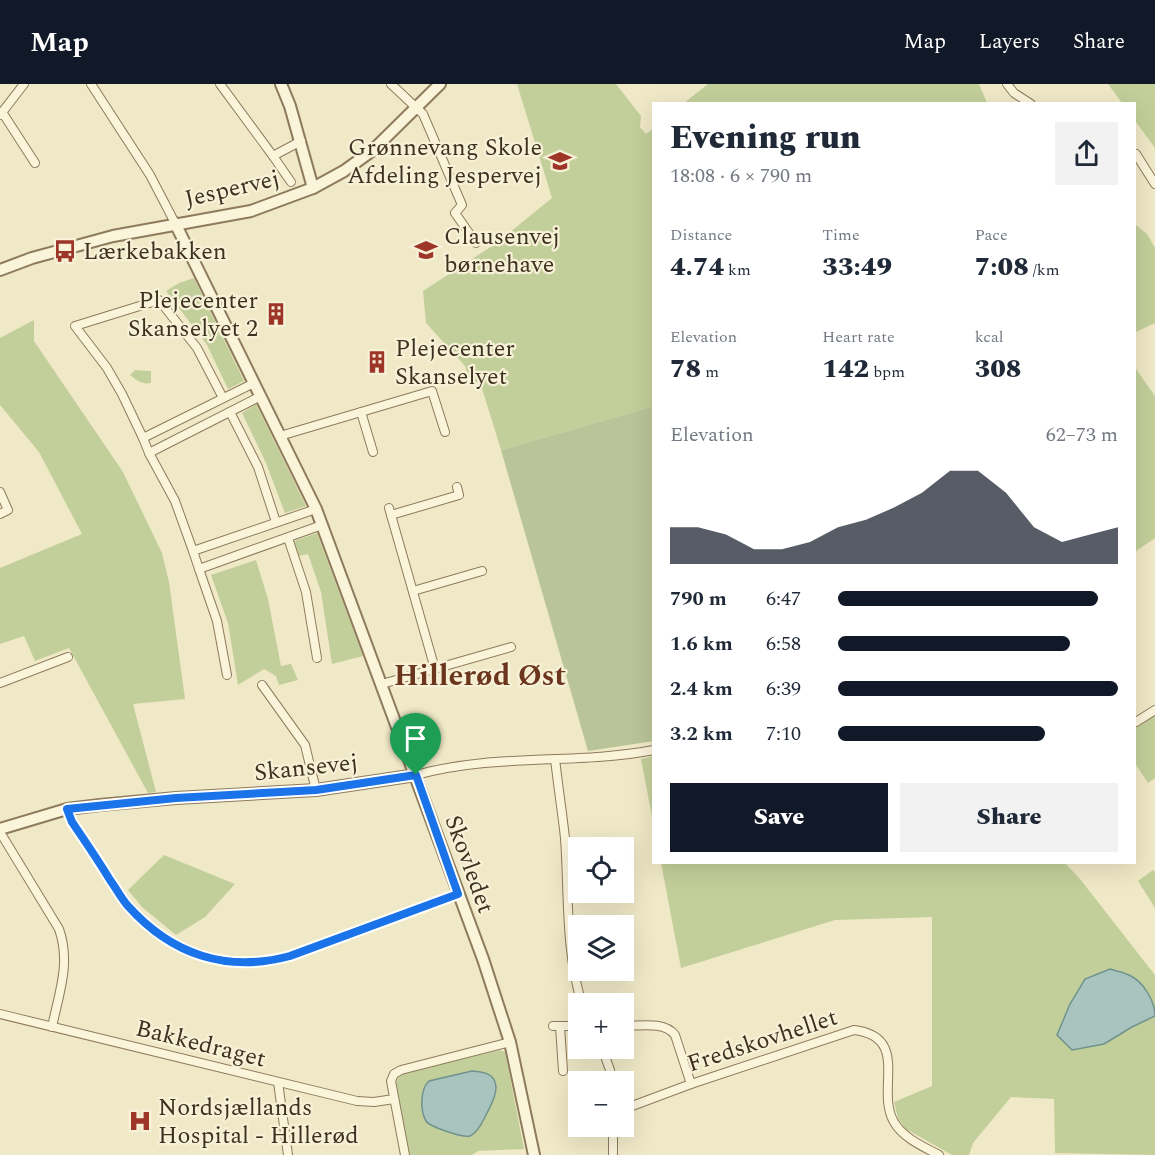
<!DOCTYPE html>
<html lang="en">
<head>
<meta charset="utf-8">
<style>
  body { margin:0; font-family:Spectral,serif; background:#f2f2f3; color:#1f2937; height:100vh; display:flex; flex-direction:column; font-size:22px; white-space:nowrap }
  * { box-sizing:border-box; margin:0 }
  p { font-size:20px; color:#747a83 }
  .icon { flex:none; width:33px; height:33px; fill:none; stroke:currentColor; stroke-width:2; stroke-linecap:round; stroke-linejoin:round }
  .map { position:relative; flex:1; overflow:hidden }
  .drawer { position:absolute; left:652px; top:18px; width:484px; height:762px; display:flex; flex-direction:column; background:#fff; border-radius:0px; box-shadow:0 6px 24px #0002 }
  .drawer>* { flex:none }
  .tools { position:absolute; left:568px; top:753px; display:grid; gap:12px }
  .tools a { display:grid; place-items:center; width:66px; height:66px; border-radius:0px; background:#fff; box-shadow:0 6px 24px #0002; font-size:30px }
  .pin { position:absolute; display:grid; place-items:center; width:51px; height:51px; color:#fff; margin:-62px -26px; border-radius:50% 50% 50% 0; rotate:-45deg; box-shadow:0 0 6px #0007 }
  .pin .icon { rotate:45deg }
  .round { display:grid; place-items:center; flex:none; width:63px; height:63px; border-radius:0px; background:#f2f2f3 }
  .overview { display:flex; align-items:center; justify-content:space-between; height:102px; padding:0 18px }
  h1 { font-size:33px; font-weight:800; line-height:45px }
  .figures { display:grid; grid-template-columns:repeat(3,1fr); gap:9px; height:102px; padding:6px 18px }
  .figures div { display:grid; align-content:center }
  .figures b { font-size:26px; font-weight:800 }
  .figures small { font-size:16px; font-weight:400 }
  .figures p { font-size:16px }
  .chart { height:168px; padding:12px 18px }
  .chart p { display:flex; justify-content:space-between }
  .chart svg { width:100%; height:108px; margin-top:6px; fill:#111827; opacity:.7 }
  .cta { display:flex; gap:12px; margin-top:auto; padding:12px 18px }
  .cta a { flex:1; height:69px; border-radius:0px; background:#111827; color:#fff; font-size:24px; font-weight:800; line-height:69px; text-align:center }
  .cta a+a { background:#f2f2f3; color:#1f2937 }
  ul { padding:0 18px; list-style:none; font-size:20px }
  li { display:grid; grid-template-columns:96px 72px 1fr; align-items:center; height:45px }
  li i { height:15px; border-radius:8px; background:#111827 }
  header { display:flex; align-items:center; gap:36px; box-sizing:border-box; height:84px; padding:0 30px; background:#111827; color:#fff }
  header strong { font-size:28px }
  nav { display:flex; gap:33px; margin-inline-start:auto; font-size:21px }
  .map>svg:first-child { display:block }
</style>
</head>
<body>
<header>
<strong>Map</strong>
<nav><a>Map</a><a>Layers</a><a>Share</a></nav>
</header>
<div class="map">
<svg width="1155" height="1071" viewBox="0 0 1155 1071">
  <rect width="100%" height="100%" fill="#f0e9c7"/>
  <g fill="#c3cf9a">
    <polygon points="517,0 616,0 641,32 640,43 646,50 654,44 654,322 501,366 480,298 471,299 465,282 426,239 423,207 498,158 552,114"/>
    <polygon points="708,0 979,0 987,19 684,19"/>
    <polygon points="1108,0 1155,0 1155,64 1136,38 1136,20 1122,19"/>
    <polygon points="1136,141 1147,150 1155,164 1155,239 1136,248"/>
    <polygon points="194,194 244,297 228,305 207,261 166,207 179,199"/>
    <polygon points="34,236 34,257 123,388 162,469 169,498 185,615 133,620 156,708 148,709 69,564 35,577 24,552 0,560 0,484 82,450 39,368 0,321 0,254"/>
    <polygon points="1136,285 1155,312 1155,454 1136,467"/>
    <path d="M135 286 151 287V299C143 301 136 296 130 291Z"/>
    <polygon points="256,320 306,422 285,429 266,379 242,329"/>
    <polygon points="317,449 363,572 332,580 321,508 308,470 299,472 294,457"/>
    <polygon points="256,476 268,515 281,582 291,580 298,596 279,601 276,592 264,585 238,601 228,539 211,491"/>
    <polygon points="1152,629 1155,634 1155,694 1148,699 1136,681 1136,641"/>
    <polygon points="654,672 654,743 641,675"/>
    <polygon points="164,771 235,800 205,833 176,851 142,823 128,806"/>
    <polygon points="661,779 1065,779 1080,795 1155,891 1155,1071 1055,1069 1054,1015 1011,1013 973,1059 969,1071 952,1071 906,1045 898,1034 894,1018 932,1002 932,833 835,836 681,884"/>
    <polygon points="1153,786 1155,788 1155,824 1138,797"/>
    <polygon points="500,966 505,968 524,1065 478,1067 472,1071 410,1071 396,1000 398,994 403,989"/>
  </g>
  <polygon fill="#bac499" points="654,322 654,657 588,667 501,366"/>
  <g fill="#a9c4bf" stroke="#6f938e" stroke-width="1.5">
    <path d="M1110 885C1116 887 1123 888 1129 891 1143 897 1155 917 1155 932L1132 943 1104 960 1072 966 1057 951 1070 920 1085 895Z"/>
    <path d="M472 987C483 988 495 989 496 1003 496 1013 491 1021 487 1029 483 1037 478 1048 470 1052 463 1054 430 1043 426 1037 420 1027 420 1005 429 997Z"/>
  </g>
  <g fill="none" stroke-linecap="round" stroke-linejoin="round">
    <g stroke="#8d7b5c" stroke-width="10">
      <g id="minor">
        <polyline points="91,0 150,91 175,139"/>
        <polyline points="220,0 273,72 301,57"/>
        <polyline points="391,0 423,30 462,121 455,129 476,159"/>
        <polyline points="1007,0 1014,9 1031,20"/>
        <polyline points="2,28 35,79"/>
        <polyline points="0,31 24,0"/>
        <polyline points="1136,70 1155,100"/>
        <polyline points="273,72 291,98"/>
        <polyline points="254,299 143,354 149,369 261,312"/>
        <polyline points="230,328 258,383 276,438"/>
        <polyline points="361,328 373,368"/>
        <polyline points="280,352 432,307 445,348"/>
        <polyline points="143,354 122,310 107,284 75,242 159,216 197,264 223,314"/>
        <polyline points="149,369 175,417 193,467"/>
        <polyline points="0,408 8,426 0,430"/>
        <polyline points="389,424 435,585"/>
        <polyline points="316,425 193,467 199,485 322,441"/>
        <polyline points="391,431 459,411 457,403"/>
        <polyline points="288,454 306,508 317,574"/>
        <polyline points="199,485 217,537 227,591"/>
        <polyline points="413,507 482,487"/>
        <polyline points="0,599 68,573"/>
        <polyline points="382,600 511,563"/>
        <polyline points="262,601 305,661 316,706"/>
        <polyline points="1136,638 1155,626"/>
        <path d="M555 675C558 701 562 727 565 754 569 809 565 866 582 920"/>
        <path d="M416 691C494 669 575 681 654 666"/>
        <path d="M67 725 72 738C85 757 98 776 110 796 116 804 122 814 129 822 173 872 227 889 290 872L457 810"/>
        <path d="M0 748 59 845C71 879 59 909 52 943"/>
        <polyline points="0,930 357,1017 374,1018 394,1015"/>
        <polyline points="553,942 579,942"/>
        <polyline points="560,942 563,987"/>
        <path d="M624 942C641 942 664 937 675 951L691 1000"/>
        <polyline points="602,964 610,986"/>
        <polyline points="278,998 288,1071"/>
        <path d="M624 1025 691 1000 854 946C911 953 875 1006 894 1038 903 1054 924 1063 939 1071"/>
        <polyline points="613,1042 613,1071"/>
        <polyline points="405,1071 391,997 394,990 401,986 510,958"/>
      </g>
    </g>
    <g stroke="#8d7b5c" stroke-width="14">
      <g id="tertiary">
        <polyline points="281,0 290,22 313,104"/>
        <polyline points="175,139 316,425 483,875 510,958 534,1071"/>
        <polyline points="0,186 32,174 113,152 251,127 313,104 344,87 373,66 440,0"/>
        <polyline points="0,745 67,725 100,721 176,714 316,706 416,691"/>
      </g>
    </g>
    <use href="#minor" stroke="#faf4db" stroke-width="8"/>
    <use href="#tertiary" stroke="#faf4db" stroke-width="10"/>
  </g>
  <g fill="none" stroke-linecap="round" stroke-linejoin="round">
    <g stroke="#fff" stroke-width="12">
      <path id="route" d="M416 691 458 810 290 872C227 889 172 871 128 822 121 814 116 804 110 796 98 776 85 757 72 738L67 725 176 714 316 706Z"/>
    </g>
    <use href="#route" stroke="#1a73e8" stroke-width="8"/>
  </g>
  <defs>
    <g id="school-bare" transform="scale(1.8)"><path d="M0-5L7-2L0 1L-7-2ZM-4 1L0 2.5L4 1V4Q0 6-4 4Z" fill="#9e3529" stroke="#f7f1d7" stroke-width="2.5" paint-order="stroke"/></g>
    <g id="bus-bare" transform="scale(1.8)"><path d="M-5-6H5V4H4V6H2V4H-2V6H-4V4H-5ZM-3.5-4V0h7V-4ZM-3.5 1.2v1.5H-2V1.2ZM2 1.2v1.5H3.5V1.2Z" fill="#9e3529" stroke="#f7f1d7" stroke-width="2.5" paint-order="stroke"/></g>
    <g id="building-bare" transform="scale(1.8)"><path d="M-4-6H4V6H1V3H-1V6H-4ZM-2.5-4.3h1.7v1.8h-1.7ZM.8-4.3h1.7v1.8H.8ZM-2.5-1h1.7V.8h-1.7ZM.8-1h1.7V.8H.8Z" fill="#9e3529" stroke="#f7f1d7" stroke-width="2.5" paint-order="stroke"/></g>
    <g id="hospital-bare" transform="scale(1.8)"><path d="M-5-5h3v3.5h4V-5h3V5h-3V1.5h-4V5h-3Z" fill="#9e3529" stroke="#f7f1d7" stroke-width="2.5" paint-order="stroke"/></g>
  </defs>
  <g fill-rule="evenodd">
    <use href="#school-bare" x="560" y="77"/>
    <use href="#school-bare" x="426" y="166"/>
    <use href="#bus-bare" x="65" y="167"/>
    <use href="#building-bare" x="276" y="230"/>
    <use href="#building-bare" x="377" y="278"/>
    <use href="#hospital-bare" x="140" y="1037"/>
  </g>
  <g text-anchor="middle" stroke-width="4.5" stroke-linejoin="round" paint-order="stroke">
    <g font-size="24" fill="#3d3120" stroke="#f7f1d7" text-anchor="start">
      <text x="542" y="71" text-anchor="end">Grønnevang Skole<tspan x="542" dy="28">Afdeling Jespervej</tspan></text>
      <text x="444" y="160">Clausenvej<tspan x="444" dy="28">børnehave</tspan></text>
      <text x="83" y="175">Lærkebakken</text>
      <text x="258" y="224" text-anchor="end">Plejecenter<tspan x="258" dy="28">Skanselyet 2</tspan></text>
      <text x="395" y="272">Plejecenter<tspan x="395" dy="28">Skanselyet</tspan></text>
      <text x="158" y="1031">Nordsjællands<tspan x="158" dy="28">Hospital - Hillerød</tspan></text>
    </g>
    <g font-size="24" fill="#3d3120" stroke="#f7f1d7">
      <text transform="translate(232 104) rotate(-13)" y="8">Jespervej</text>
      <text transform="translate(306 683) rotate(-6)" y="8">Skansevej</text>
      <text transform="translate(470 780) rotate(70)" y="8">Skovledet</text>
      <text transform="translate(762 956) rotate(-18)" y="8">Fredskovhellet</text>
      <text transform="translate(201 959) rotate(14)" y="8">Bakkedraget</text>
    </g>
    <g font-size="30" font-weight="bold" fill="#6b361d" stroke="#f7f1d7">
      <text x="480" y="601">Hillerød Øst</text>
    </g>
  </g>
</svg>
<div class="tools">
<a><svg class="icon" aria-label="locate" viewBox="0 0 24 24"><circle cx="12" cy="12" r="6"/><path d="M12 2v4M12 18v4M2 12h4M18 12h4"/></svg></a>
<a><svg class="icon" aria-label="layers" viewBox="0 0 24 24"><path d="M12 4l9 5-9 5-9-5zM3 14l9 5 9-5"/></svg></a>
<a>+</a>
<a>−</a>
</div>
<div class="pin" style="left:416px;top:691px;background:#1e9e55"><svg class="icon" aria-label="arrive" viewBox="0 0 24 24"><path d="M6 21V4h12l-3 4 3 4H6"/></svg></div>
<section class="drawer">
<div class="overview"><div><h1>Evening run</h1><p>18:08 · 6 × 790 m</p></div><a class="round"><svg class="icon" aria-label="share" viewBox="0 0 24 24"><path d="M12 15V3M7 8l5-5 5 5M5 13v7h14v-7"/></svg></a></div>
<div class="figures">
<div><p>Distance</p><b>4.74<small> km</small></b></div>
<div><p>Time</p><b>33:49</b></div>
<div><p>Pace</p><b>7:08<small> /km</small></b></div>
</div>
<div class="figures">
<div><p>Elevation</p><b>78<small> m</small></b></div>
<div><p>Heart rate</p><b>142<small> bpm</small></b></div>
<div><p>kcal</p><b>308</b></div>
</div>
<div class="chart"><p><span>Elevation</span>62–73 m</p>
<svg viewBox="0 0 160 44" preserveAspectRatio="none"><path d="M0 44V29L10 29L20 32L30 38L40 38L50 35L60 29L70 26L80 21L90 15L100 6L110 6L120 15L130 29L140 35L150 32L160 29V44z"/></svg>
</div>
<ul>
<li><b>790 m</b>6:47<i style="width:93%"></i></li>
<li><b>1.6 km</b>6:58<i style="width:83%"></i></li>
<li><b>2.4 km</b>6:39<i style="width:100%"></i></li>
<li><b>3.2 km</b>7:10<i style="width:74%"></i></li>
</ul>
<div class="cta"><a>Save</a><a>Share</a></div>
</section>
</div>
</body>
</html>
